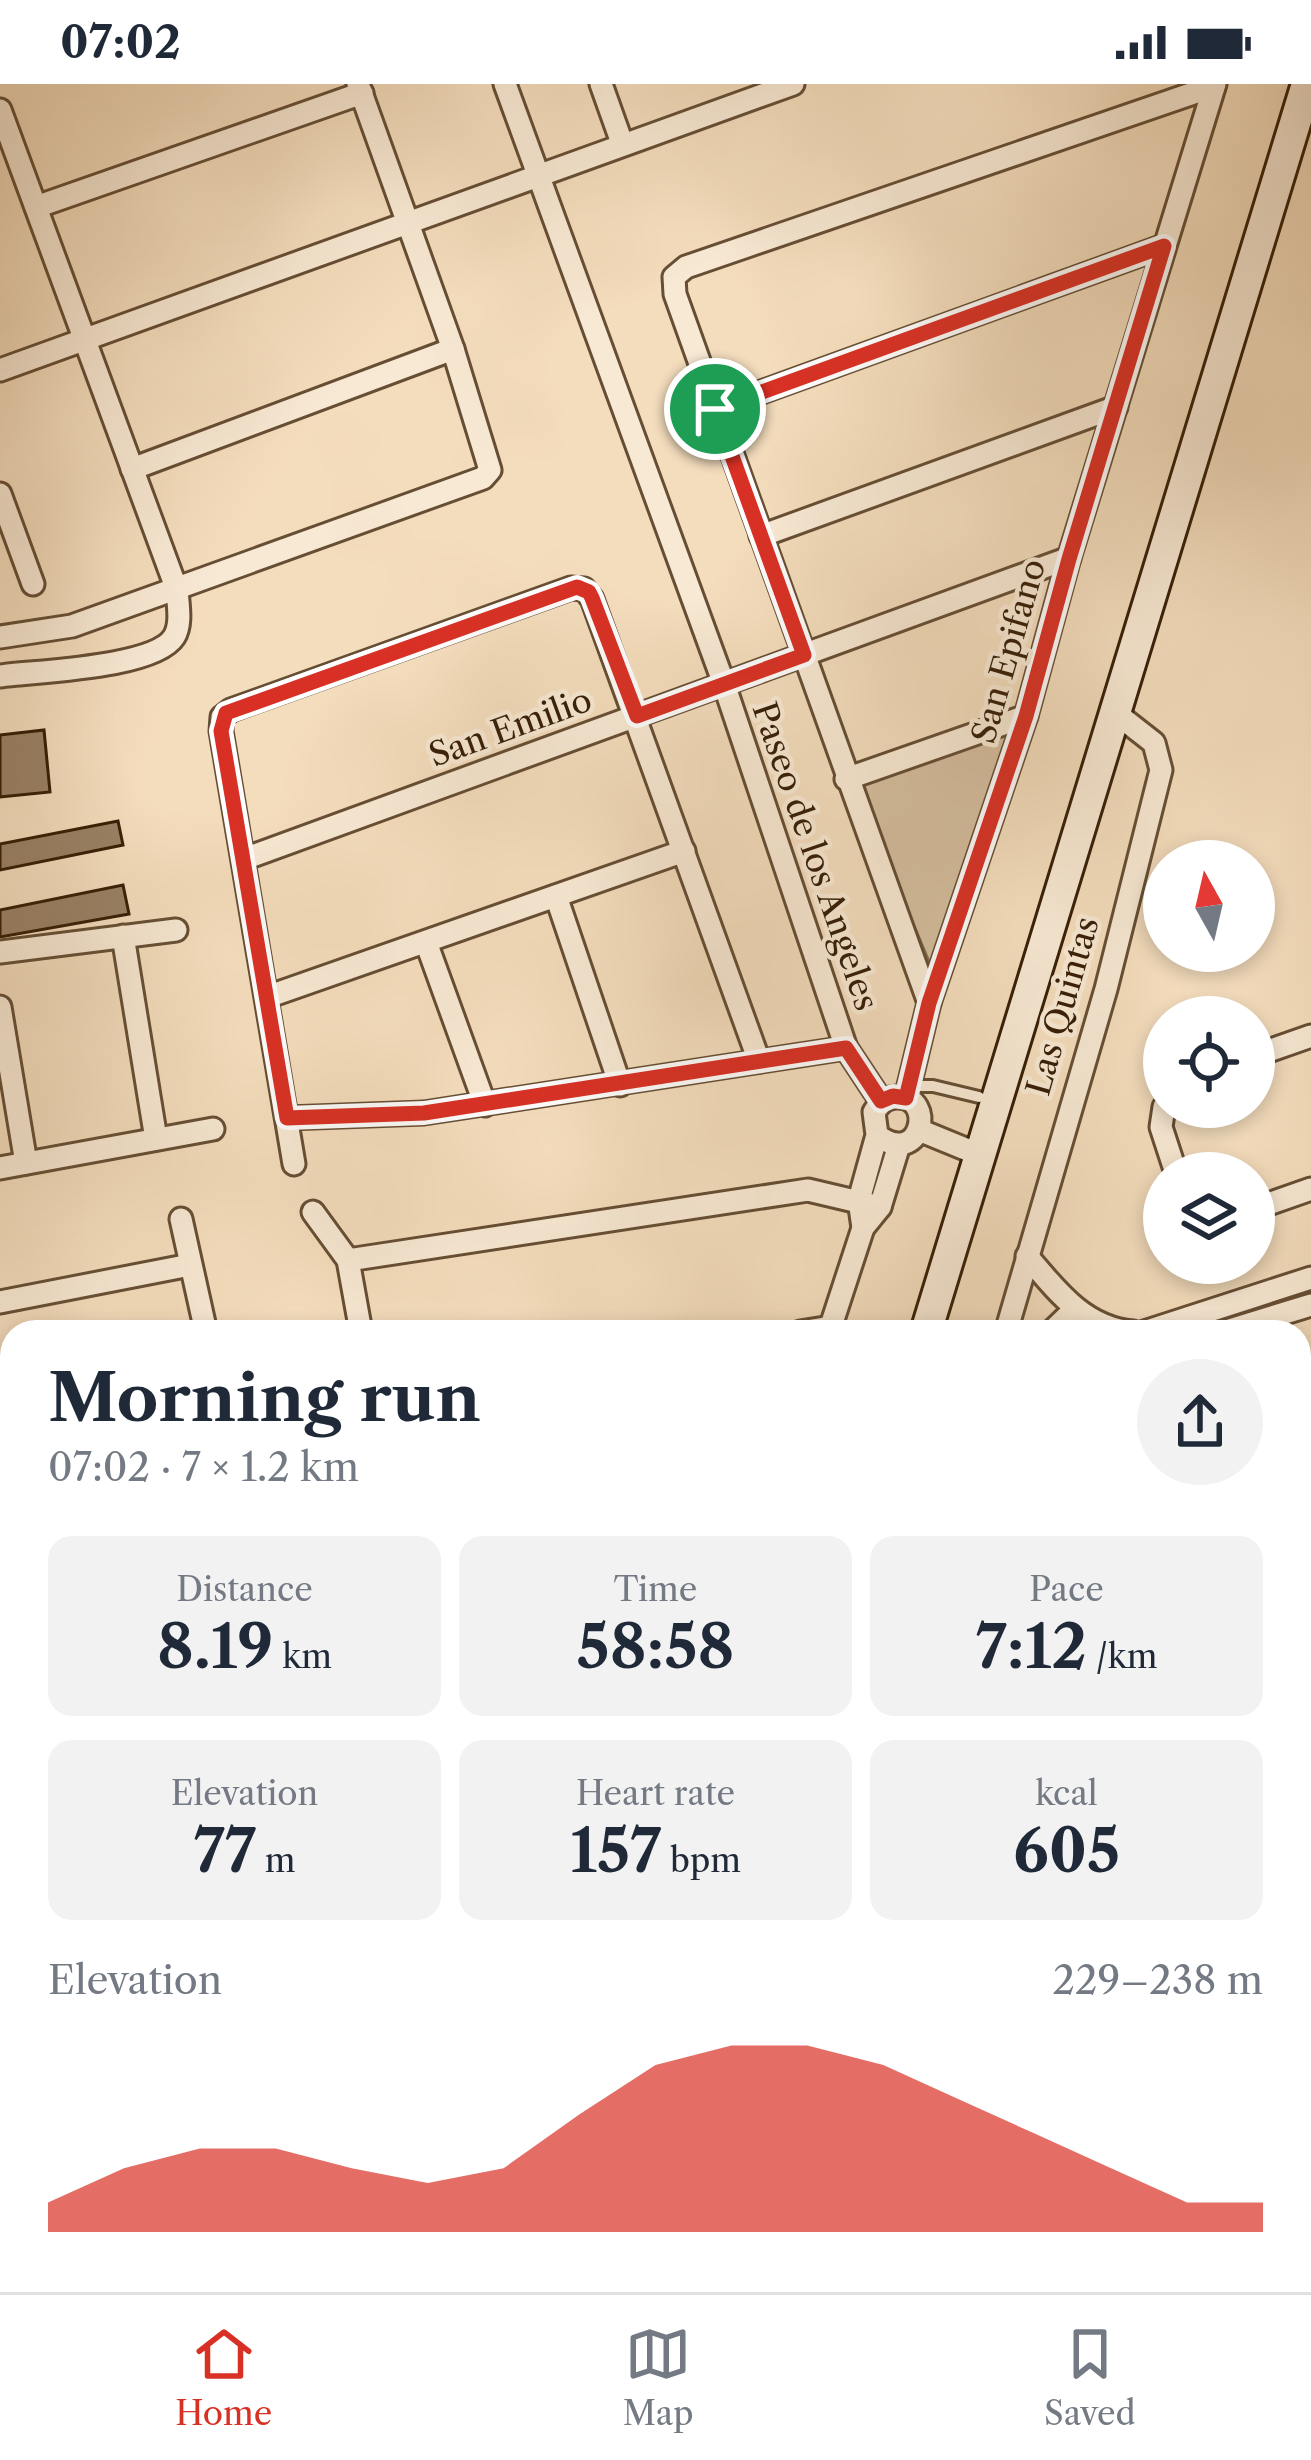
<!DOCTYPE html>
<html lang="en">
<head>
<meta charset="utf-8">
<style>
  body { margin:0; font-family:"Libre Caslon Text",serif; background:#f2f2f3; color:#1f2937; height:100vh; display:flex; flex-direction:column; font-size:45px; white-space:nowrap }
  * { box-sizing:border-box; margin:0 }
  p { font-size:39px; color:#747a83 }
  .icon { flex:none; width:66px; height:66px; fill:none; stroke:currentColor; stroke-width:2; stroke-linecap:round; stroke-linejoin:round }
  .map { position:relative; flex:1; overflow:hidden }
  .side { position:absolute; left:0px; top:1236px; width:1311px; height:972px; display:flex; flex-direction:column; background:#fff; border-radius:36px 36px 0 0; box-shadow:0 6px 18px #0003 }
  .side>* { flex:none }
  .needle { width:78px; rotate:352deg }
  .controls { position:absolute; left:1143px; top:756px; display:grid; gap:24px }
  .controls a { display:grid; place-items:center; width:132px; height:132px; border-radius:50%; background:#fff; box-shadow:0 6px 18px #0003; font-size:60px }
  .pin { position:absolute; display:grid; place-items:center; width:102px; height:102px; color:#fff; margin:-51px; border:6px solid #fff; border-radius:50%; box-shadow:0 3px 12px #0007 }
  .round { display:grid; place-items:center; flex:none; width:126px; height:126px; border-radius:63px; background:#f2f2f3 }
  .overview { display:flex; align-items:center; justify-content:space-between; height:204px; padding:0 48px }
  h1 { font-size:66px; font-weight:700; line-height:90px }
  .stats { display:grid; grid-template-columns:repeat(3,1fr); gap:18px; height:204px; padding:12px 48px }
  .stats div { display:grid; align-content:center; border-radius:24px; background:#f2f2f3; text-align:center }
  .stats b { font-size:60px; font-weight:700 }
  .stats small { font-size:33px; font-weight:400 }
  .stats p { font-size:33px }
  .chart { height:336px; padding:24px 48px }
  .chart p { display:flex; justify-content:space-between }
  .chart svg { width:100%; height:216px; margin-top:12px; fill:#d93025; opacity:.7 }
  .status { display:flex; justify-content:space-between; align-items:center; height:84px; padding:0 60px; background:#fff; direction:ltr }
  .status svg { height:33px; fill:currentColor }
  .tab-bar { display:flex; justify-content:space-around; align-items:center; height:168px; border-top:3px solid #e0e1e3; background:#fff; font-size:33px; color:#747a83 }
  .tab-bar a { display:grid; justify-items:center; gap:6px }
  .tab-bar .active { color:#d93025 }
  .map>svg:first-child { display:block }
</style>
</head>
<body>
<div class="status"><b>07:02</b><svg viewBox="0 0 49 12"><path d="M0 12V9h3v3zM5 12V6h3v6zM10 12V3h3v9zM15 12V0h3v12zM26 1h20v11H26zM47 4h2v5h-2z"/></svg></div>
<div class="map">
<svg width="1311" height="2208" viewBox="0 0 1311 2208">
  <rect width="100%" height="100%" fill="#f4ddbd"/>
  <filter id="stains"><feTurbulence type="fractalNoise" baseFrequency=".00167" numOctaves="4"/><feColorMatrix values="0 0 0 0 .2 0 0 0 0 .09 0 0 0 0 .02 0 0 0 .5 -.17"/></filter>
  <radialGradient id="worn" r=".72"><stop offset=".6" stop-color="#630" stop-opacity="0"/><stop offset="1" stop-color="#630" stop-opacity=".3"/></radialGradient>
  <polygon fill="#d4bd9e" stroke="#856e52" stroke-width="3" points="1017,645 936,886 930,880 854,699"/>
  <g fill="#998165" stroke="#361e06" stroke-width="3">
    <polygon points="44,646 50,708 0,713 0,651"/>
    <polygon points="118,737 123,761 0,786 0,760"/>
    <polygon points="123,801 129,830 0,853 0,826"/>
  </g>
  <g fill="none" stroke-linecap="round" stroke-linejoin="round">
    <g stroke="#664e34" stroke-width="16">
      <polyline id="lane" points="910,1002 933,1002 979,1013"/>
    </g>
    <g stroke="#664e34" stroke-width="27">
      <g id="street">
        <polyline points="505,0 724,600 846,964 881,1017"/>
        <polyline points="601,0 622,59"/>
        <path d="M0 26 177 506C178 521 182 540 174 553 154 584 37 587 0 592"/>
        <polyline points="36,123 362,9"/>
        <polyline points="0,286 793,0"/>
        <polyline points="715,325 1164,162"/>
        <polyline points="132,385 453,265"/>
        <polyline points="0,410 33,500"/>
        <polyline points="761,452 1116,323"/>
        <polyline points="0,553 72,542 483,394 490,386 453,265 358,0"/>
        <polyline points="846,695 1026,632"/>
        <polyline points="244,775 1069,474"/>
        <polyline points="556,812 620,1001"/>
        <polyline points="123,852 156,1055"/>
        <polyline points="426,858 485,1021"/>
        <polyline points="0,868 176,846"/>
        <polyline points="267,913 684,767"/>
        <polyline points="929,919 675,210 674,193 686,183 1214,2"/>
        <polyline points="0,923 26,1079"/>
        <polyline points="1254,972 1311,952"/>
        <polyline points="906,1014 929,919 1026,632 1069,474 1215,0"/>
        <polyline points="1164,1023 1161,1043 1176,1089"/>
        <polyline points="287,1034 424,1029 846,964"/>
        <polyline points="919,1046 980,1071"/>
        <polyline points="294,1080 221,647 222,633 231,626 571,504 584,505 592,515 759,977"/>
        <polyline points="0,1084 213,1045"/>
        <polyline points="1254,1125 1311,1105"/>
        <polyline points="313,1128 348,1176 361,1248"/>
        <polyline points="181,1135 206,1248"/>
        <path d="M863 1144 859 1116 877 1051 874 1028C880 1019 886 1013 897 1013 937 1012 921 1085 877 1051"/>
        <path d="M1027 1172C1056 1206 1084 1244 1133 1248"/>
        <polyline points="348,1176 808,1106 880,1123"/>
        <polyline points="0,1218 190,1181"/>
        <polyline points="800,1248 831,1243"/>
        <polyline points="829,1248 863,1144 880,1123 899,1061"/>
        <polyline points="1006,1248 1106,905 1161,686 1154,659 1117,630"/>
        <polyline points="1051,1248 1075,1225"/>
        <polyline points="1144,1248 1311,1194"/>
        <polyline points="1223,1248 1311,1221"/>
        <polyline points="1299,1293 1311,1335"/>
        <polyline points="0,1351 12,1349"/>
        <polyline points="1299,1373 1311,1370"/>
        <polyline points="0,1483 12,1482"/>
        <polyline points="0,1619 12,1615"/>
        <polyline points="0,1639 12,1634"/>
        <polyline points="1299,1672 1311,1668"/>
        <polyline points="0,1771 12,1800"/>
        <polyline points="0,1981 12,2008"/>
        <polyline points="1299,2125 1311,2121"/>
        <polyline points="0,2164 12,2158"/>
        <polyline points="927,2196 930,2208"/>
        <polyline points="110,2208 134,2196"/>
        <polyline points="1025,2208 1069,2196"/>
      </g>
    </g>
    <g stroke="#361e06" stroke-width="36">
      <g id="secondary">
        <polyline points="926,1248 1307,0"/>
        <polyline points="704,2208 708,2196"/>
      </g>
    </g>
    <use href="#lane" stroke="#f8e9d4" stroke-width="10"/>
    <use href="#street" stroke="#f8e9d4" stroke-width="21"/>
    <use href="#secondary" stroke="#f8e9d4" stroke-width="30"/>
  </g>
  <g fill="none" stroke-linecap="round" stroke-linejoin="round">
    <g stroke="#fff" stroke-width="24">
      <polygon id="route" points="1164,162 1069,475 1026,632 929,919 906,1014 893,1012 881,1017 846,964 424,1029 287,1034 221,647 226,629 577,503 589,508 592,514 637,632 804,571 715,325"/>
    </g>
    <use href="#route" stroke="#d93025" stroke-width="15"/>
  </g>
  <g text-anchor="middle" stroke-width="9" stroke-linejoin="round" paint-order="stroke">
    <g font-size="33" fill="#361e06" stroke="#f8e9d4">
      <text transform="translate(1008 567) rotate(-74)" y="12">San Epifano</text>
      <text transform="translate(510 643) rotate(-20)" y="12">San Emilio</text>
      <text transform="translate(816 772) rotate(71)" y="12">Paseo de los Angeles</text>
      <text transform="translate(1062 922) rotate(-74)" y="12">Las Quintas</text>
    </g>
  </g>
  <rect width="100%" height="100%" filter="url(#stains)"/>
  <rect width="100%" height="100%" fill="url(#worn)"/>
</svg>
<div class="controls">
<a><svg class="needle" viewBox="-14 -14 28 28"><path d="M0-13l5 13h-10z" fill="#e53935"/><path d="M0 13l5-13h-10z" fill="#747a83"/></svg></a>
<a><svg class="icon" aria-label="locate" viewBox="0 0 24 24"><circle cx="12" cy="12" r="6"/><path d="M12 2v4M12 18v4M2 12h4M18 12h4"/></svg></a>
<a><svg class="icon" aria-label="layers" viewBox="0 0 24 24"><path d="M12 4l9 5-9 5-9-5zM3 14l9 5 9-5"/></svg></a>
</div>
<div class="pin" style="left:715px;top:325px;background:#1e9e55"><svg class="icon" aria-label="arrive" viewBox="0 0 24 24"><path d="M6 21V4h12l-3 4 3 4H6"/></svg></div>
<section class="side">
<div class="overview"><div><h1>Morning run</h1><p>07:02 · 7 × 1.2 km</p></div><a class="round"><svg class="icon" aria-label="share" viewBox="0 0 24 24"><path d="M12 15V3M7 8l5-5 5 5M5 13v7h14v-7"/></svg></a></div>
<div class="stats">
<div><p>Distance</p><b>8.19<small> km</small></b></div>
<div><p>Time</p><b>58:58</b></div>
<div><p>Pace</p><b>7:12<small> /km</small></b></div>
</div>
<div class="stats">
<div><p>Elevation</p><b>77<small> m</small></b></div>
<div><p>Heart rate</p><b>157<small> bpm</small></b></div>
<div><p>kcal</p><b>605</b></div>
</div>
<div class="chart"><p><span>Elevation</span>229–238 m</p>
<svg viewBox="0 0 160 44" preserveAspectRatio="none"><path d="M0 44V38L10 31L20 27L30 27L40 31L50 34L60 31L70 20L80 10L90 6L100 6L110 10L120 17L130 24L140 31L150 38L160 38V44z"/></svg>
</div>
</section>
</div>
<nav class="tab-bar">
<a class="active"><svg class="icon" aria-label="home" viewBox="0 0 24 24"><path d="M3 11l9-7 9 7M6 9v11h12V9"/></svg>Home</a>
<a><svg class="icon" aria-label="map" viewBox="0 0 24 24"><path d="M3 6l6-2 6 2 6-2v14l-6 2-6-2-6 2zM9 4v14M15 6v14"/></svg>Map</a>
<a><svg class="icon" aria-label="saved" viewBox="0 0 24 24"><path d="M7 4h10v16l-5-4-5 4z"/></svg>Saved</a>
</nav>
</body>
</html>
